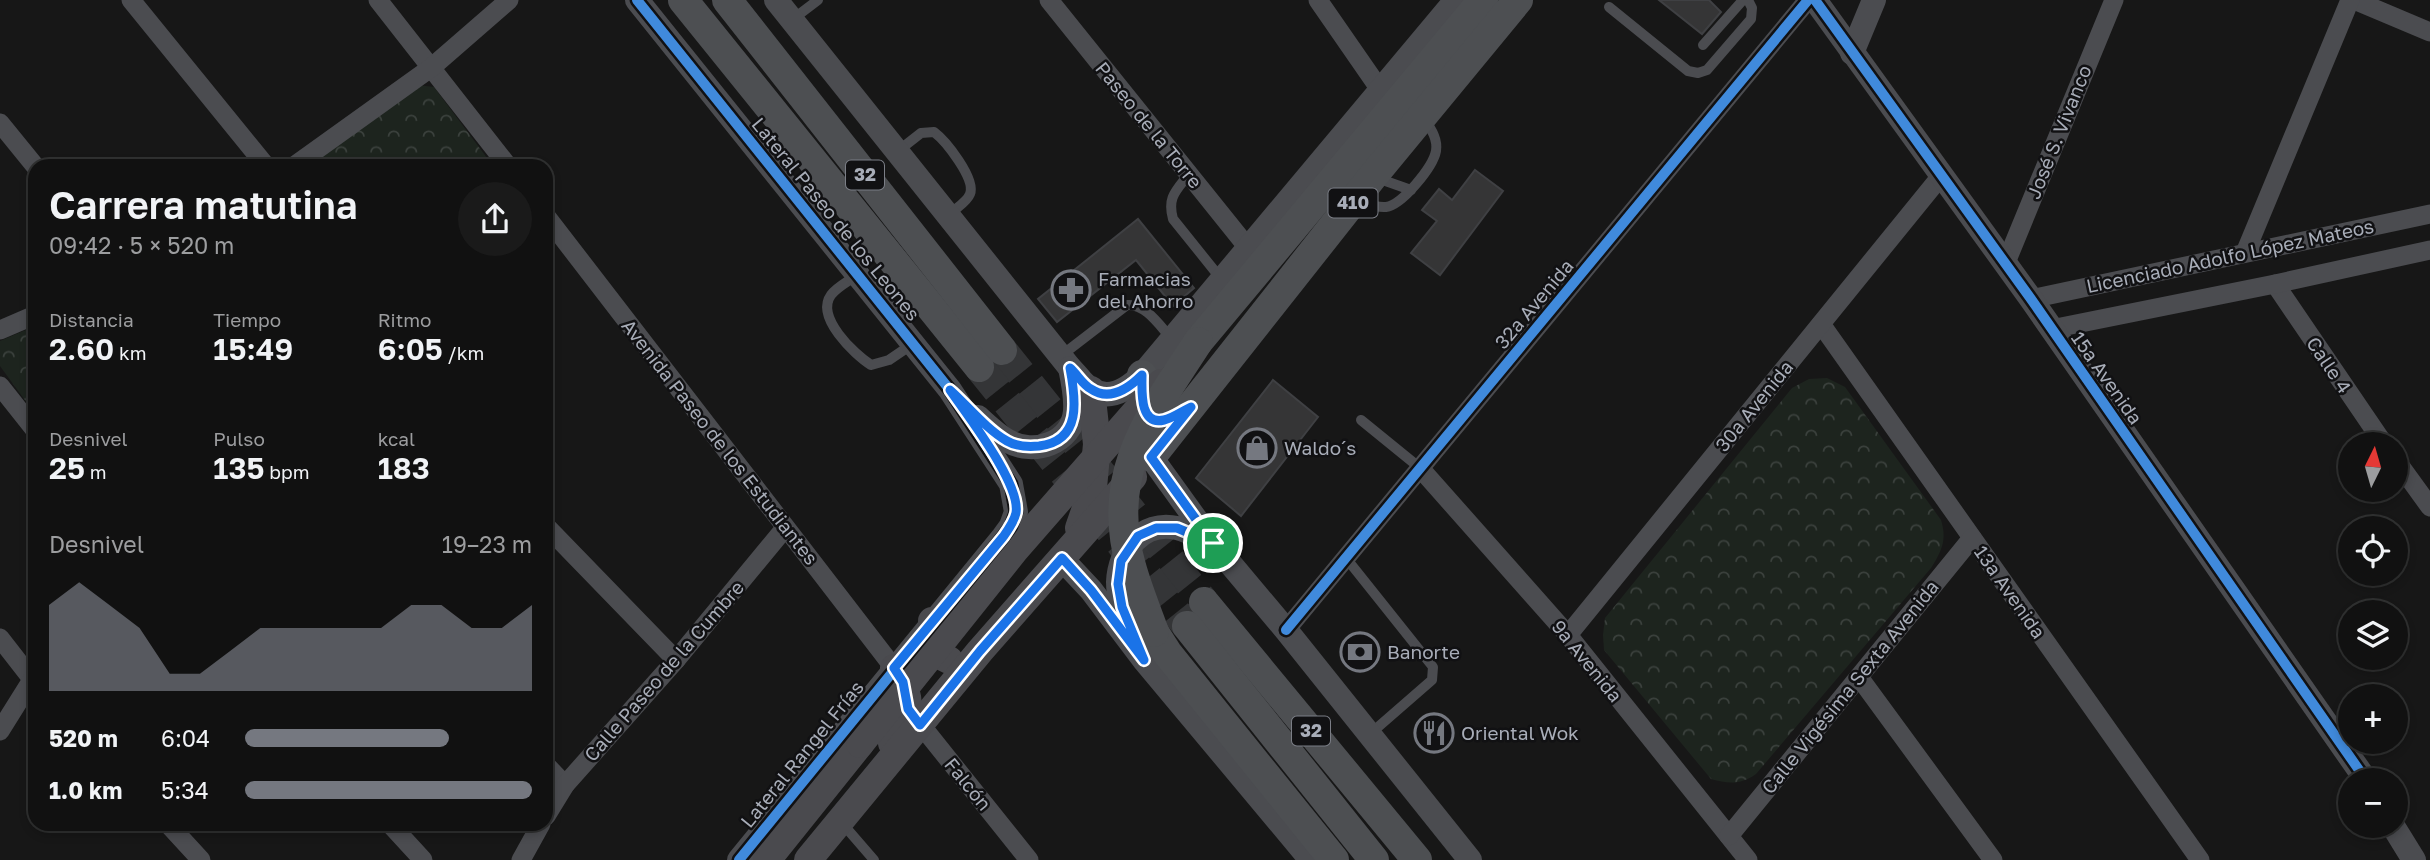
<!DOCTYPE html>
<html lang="es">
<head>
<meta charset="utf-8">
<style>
  body { margin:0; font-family:"Golos Text",sans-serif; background:#1a1a1a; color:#f1f3f6; height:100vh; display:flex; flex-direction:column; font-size:26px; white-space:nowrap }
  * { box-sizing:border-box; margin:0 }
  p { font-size:23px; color:#9c9d9f }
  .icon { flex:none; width:38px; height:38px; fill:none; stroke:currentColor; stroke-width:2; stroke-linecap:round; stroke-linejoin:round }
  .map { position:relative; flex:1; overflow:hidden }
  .details { position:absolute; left:28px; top:159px; width:525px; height:672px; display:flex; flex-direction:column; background:#111; border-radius:21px; box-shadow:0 4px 10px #0003,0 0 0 2px #303131 }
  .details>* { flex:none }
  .needle { width:46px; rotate:5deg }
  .controls { position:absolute; left:2338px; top:432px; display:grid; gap:14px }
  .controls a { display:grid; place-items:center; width:70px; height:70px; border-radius:50%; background:#111; box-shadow:0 4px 10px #0003,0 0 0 2px #303131; font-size:35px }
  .pin { position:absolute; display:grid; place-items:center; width:60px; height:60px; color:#fff; margin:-30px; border:4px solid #fff; border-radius:50%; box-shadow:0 2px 7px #0007 }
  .round { display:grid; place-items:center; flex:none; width:74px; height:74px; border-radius:37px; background:#1a1a1a }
  .headline { display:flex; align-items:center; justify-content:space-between; height:119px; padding:0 21px }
  h1 { font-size:38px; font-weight:600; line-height:52px }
  .metrics { display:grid; grid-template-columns:repeat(3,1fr); gap:10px; height:119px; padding:7px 21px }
  .metrics div { display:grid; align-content:center }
  .metrics b { font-size:30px; font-weight:600 }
  .metrics small { font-size:19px; font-weight:400 }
  .metrics p { font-size:19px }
  .chart { height:196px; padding:14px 21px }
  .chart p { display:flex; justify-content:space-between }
  .chart svg { width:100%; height:126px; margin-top:7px; fill:#757880; opacity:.7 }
  ul { padding:0 21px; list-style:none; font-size:23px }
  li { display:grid; grid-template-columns:112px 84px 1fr; align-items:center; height:52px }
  li i { height:18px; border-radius:9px; background:#757880 }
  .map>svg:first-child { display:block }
</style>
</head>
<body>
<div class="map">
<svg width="2430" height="860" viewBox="0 0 2430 860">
  <defs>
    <pattern id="park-crowns" width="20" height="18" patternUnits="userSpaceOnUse" patternTransform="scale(1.75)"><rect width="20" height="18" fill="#1d241e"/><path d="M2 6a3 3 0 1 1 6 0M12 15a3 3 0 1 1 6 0" fill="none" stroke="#3b413d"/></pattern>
  </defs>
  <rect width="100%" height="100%" fill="#171717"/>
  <g fill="url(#park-crowns)">
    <polygon points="417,85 434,87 493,166 310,166"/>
    <polygon points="35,326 35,414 0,366 0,341"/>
    <path d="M1827 378 1845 387 1941 520C1947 540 1942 550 1931 568L1756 774C1740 785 1729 784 1711 779L1604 650 1603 635 1605 618 1792 388 1809 379Z"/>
  </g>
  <g fill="#353536" stroke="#3f4043" stroke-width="2">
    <polygon points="1659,0 1709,0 1721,12 1702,34"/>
    <polygon points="1475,170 1503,191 1440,275 1411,253 1437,221 1422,210 1439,189 1452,200"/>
    <polygon points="1138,219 1194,288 1173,306 1136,260 1057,322 1038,299"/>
    <polygon points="1273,380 1318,417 1241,516 1196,478"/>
  </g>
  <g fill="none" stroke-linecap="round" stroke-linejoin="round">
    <g stroke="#343537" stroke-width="30" stroke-dasharray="30 15" stroke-linecap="butt">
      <polyline points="1002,350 1204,602"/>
      <polyline points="979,367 1187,626"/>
    </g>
    <g stroke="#4b4c50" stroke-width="10">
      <polyline points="1609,7 1688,71 1698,73 1707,70 1751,19 1752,8 1748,0"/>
      <polyline points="793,19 818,0"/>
      <polyline points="1703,45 1743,0"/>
      <path d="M898 151 921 133 934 132C946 141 976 179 970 194 967 202 956 208 950 214"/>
      <path d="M1189 174C1176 191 1167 197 1173 219L1222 280"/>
      <polyline points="1377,178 1411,190"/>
      <path d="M1359 201C1368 204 1376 208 1386 207 1402 205 1433 167 1436 151 1438 139 1431 129 1425 120"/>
      <path d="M857 275C849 281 837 287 831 295 815 317 854 354 871 365L889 360 911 345"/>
      <path d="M1062 355 1127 305C1145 303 1160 326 1171 338"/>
      <polyline points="1361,420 1420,468"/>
      <polyline points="1346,558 1433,667 1432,680 1370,734"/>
      <polyline points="842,823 874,860"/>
    </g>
    <g stroke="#4b4c50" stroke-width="19">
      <polyline points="131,0 266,166"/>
      <polyline points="378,0 508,166"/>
      <polyline points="1049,0 1249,249"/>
      <polyline points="1318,0 1381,91"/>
      <polyline points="2354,0 2430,32"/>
      <polyline points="0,123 35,166"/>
      <polyline points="294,166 432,67 509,0"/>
      <polyline points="546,216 894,668"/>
      <polyline points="2245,253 2350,0"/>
      <polyline points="2005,265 2114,0"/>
      <polyline points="2275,284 2384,444"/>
      <polyline points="2031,299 2430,214"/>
      <polyline points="1821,324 2200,860"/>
      <polyline points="2051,329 2275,284 2430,250"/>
      <polyline points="0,330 35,315"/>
      <polyline points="0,386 35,430"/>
      <polyline points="2396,460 2430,507"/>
      <polyline points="1420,468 1568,635 1748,860"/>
      <polyline points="546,526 676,660"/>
      <polyline points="1286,630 1808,0"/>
      <polyline points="1568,635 1941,176"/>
      <polyline points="0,638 35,683"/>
      <polyline points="1859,677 1993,860"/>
      <polyline points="913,715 1029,860"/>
      <polyline points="0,731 35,675"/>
      <polyline points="546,765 565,785"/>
      <polyline points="546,816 565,785 676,660 785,528"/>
      <polyline points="168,824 201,860"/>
      <polyline points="390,824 423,860"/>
      <polyline points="1729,836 1972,538"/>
      <polyline points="521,860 541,824"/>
    </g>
    <g stroke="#4b4c50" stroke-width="24">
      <polyline points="637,0 950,390 1011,484 1016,512 1011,526 1003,537 739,860"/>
      <path d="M776 0 1070 368C1077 374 1083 385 1091 389 1110 402 1129 388 1142 375L1456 0"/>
      <polyline points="1815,0 2031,299 2366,780"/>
      <polyline points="1852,53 1874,0"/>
      <path d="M978 417C987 425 997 435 1008 441 1034 456 1072 443 1075 411 1076 397 1073 382 1070 368"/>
      <polyline points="1151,457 1213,543 1286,630 1470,860"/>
      <polyline points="1061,558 1091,590 1144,660 1311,860"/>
      <path d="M1131 629C1125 614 1118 599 1118 582 1119 551 1142 520 1177 528 1189 531 1201 538 1212 543"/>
      <polyline points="2393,826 2414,860"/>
    </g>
    <g stroke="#4a4a4e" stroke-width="28">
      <polyline points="1079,528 1093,488 1097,444 1091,390"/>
      <polyline points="932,621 934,643 939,655 949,660"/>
      <path d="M892 743C911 711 914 701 894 668"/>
      <polyline points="767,860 860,744"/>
      <polyline points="808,860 980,651 1133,477"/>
    </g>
    <g stroke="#4d4f52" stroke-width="30">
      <polyline points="683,0 979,367"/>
      <polyline points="727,0 1002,350"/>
      <polyline points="1198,342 1483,0"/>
      <path d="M1142 375C1142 389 1139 409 1152 418"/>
      <polyline points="1151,457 1373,176 1518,0"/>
      <polyline points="1204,602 1417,860"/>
      <polyline points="1187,626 1374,860"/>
      <polyline points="1154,632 1168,654 1334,860"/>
    </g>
    <polyline stroke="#4a4a4e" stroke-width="28" points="860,744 1015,550 1161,383"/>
    <path stroke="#4d4f52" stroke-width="30" d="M1154 632C1146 610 1137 588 1131 566 1104 473 1151 415 1198 342"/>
    <g stroke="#111113" stroke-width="15">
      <g id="cycleway">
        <polyline points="637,0 950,390 1011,484 1016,512 1011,526 1003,537 739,860"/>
        <polyline points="1815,0 2031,299 2366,780"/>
        <polyline points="1286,630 1808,0"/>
      </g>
    </g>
    <use href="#cycleway" stroke="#408adc" stroke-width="10"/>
  </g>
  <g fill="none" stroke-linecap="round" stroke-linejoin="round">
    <g stroke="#fff" stroke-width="14">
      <path id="route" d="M1070 368C1077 374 1083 385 1091 389 1110 402 1129 388 1142 375 1142 390 1139 426 1164 420 1173 418 1182 411 1191 407L1151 457 1213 543 1177 528H1156L1138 536 1121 561 1118 584 1122 607 1144 660 1091 590 1062 558 980 651 920 725 908 709 903 682 894 668 1003 537C1008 530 1014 522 1016 513 1021 484 967 415 950 390 968 406 986 429 1007 441 1017 447 1028 447 1039 446 1082 441 1076 400 1070 368Z"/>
    </g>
    <use href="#route" stroke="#1a73e8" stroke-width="9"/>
  </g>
  <defs>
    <g id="pharmacy-ring" transform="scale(2.0125)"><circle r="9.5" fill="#111113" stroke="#757880" stroke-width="1.5"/><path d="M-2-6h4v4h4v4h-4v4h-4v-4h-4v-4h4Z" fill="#757880"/></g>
    <g id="shop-ring" transform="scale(2.0125)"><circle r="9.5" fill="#111113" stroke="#757880" stroke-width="1.5"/><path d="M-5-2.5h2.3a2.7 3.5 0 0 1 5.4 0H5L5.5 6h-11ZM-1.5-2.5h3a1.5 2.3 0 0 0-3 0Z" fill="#757880"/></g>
    <g id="bank-ring" transform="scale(2.0125)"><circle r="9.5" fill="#111113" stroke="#757880" stroke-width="1.5"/><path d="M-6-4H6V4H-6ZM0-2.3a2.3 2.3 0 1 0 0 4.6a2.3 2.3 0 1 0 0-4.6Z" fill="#757880"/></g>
    <g id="restaurant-ring" transform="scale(2.0125)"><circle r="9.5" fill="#111113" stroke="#757880" stroke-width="1.5"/><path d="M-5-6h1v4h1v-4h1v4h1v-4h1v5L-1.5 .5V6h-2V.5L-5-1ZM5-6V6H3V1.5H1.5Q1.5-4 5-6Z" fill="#757880"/></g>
  </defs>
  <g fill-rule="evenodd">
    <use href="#pharmacy-ring" x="1071" y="290"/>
    <use href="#shop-ring" x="1257" y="448"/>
    <use href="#bank-ring" x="1360" y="652"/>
    <use href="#restaurant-ring" x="1434" y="733"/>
  </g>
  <g text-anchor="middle" stroke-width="5" stroke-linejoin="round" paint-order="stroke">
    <g fill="#111113" stroke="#7b7e86" stroke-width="2">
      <rect x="846" y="160.5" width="38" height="29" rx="5"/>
      <rect x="1328.5" y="188.5" width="49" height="29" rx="5"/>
      <rect x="1292" y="716.5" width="38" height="29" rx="5"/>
    </g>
    <g font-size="18" font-weight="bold" fill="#a8adb8">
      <text x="865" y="181">32</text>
      <text x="1353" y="209">410</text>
      <text x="1311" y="737">32</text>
    </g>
    <g font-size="19" fill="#a8adb8" stroke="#111113">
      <text transform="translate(1149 125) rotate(51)" y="7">Paseo de la Torre</text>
      <text transform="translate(2059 132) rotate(-68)" y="7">José S. Vivanco</text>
      <text transform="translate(836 219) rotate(51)" y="7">Lateral Paseo de los Leones</text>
      <text transform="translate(2230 256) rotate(-12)" y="7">Licenciado Adolfo López Mateos</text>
      <text transform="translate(1534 304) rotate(-50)" y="7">32a Avenida</text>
      <text transform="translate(2329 365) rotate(56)" y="7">Calle 4</text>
      <text transform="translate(2107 378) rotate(55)" y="7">15a Avenida</text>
      <text transform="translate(1754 406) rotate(-51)" y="7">30a Avenida</text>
      <text transform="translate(720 442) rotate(52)" y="7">Avenida Paseo de los Estudiantes</text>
      <text transform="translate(2010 592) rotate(55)" y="7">13a Avenida</text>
      <text transform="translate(1587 661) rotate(51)" y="7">9a Avenida</text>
      <text transform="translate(664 671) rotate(-49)" y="7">Calle Paseo de la Cumbre</text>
      <text transform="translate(1850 687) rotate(-51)" y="7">Calle Vigésima Sexta Avenida</text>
      <text transform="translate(802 754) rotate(-51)" y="7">Lateral Rangel Frías</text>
      <text transform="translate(968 784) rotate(51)" y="7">Falcón</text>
    </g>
    <g font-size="19" fill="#a8adb8" stroke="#111113" text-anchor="start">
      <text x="1098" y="286">Farmacias<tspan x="1098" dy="22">del Ahorro</tspan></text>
      <text x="1284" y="455">Waldo´s</text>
      <text x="1387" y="659">Banorte</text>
      <text x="1461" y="740">Oriental Wok</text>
    </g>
  </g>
</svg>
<div class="controls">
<a><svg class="needle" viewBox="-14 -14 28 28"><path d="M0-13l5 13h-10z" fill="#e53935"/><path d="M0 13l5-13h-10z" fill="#9c9d9f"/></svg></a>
<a><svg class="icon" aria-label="locate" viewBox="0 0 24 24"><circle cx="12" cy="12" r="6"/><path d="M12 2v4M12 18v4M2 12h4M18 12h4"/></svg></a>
<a><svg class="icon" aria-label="layers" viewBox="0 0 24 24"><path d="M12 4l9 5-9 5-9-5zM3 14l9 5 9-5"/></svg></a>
<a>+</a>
<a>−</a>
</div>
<div class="pin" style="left:1213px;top:543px;background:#1e9e55"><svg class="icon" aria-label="arrive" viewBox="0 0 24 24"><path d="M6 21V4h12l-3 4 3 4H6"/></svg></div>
<section class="details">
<div class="headline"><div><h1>Carrera matutina</h1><p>09:42 · 5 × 520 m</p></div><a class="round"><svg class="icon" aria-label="share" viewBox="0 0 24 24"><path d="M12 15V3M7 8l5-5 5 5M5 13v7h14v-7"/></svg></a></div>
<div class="metrics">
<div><p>Distancia</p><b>2.60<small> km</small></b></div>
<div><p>Tiempo</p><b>15:49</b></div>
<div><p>Ritmo</p><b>6:05<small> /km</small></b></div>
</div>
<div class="metrics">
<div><p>Desnivel</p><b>25<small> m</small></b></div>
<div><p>Pulso</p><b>135<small> bpm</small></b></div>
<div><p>kcal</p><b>183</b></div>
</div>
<div class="chart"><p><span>Desnivel</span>19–23 m</p>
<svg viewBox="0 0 160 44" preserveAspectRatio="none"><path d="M0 44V14L10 6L20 14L30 22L40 38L50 38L60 30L70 22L80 22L90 22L100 22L110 22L120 14L130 14L140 22L150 22L160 14V44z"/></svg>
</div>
<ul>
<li><b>520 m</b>6:04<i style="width:71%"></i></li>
<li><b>1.0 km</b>5:34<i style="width:100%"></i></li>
</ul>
</section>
</div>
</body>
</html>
